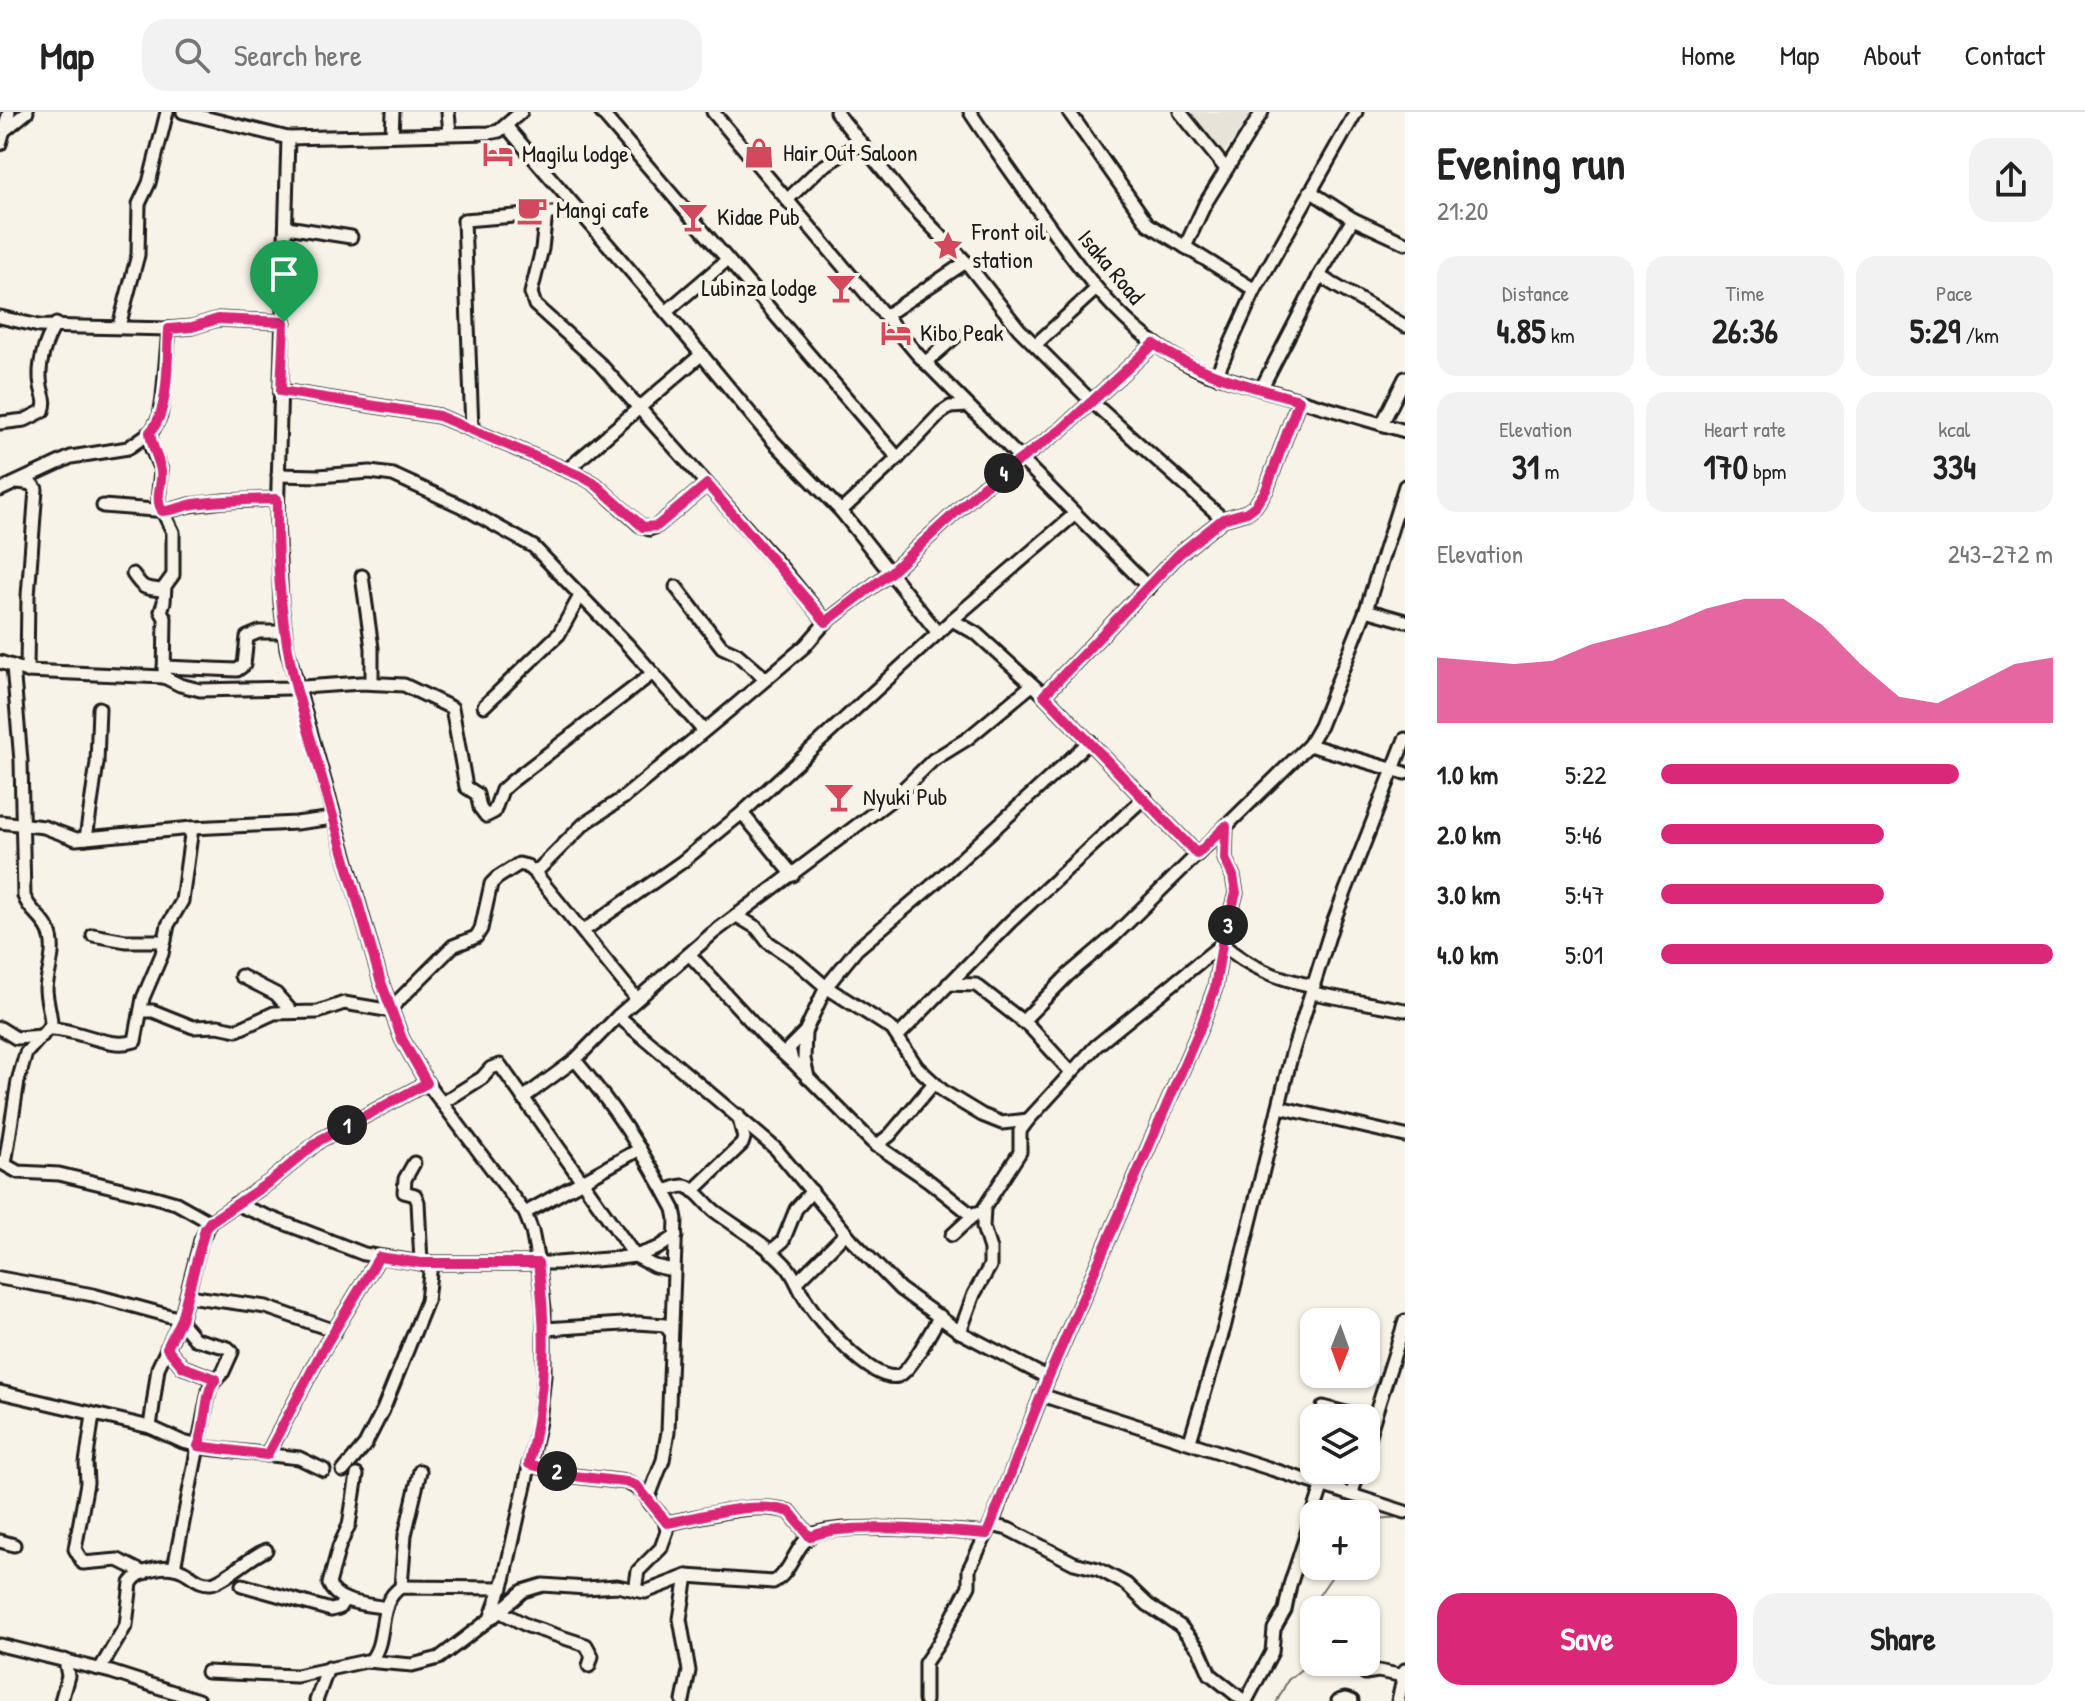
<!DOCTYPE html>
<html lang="en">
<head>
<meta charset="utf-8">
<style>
  body { margin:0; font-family:"Patrick Hand",sans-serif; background:#f2f2f2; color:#222; height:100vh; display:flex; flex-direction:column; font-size:30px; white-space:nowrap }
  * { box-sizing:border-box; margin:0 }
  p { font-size:26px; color:#767676 }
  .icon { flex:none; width:44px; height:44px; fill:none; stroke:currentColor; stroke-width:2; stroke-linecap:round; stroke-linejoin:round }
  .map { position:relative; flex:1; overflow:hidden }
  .details { display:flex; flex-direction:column; background:#fff; width:680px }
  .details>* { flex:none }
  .needle { width:52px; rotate:181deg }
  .buttons { position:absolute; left:1300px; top:1196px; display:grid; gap:16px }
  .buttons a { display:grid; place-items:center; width:80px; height:80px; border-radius:16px; background:#fff; box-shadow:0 2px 6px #0004; font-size:40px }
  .pin { position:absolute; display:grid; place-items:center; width:68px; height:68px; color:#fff; margin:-82px -34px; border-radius:50% 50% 50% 0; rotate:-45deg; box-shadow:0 0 8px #0007 }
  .pin .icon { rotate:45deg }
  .km { position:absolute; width:40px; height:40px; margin:-20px; border-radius:50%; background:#222; color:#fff; font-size:22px; line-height:40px; text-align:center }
  .round { display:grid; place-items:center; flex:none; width:84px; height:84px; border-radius:24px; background:#f2f2f2 }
  .summary { display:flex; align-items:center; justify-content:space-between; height:136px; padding:0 32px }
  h1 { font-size:44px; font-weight:700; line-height:60px }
  .stats { display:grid; grid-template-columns:repeat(3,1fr); gap:12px; height:136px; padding:8px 32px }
  .stats div { display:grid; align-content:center; border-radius:20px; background:#f2f2f2; text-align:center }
  .stats b { font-size:34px; font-weight:700 }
  .stats small { font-size:22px; font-weight:400 }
  .stats p { font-size:22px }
  .chart { height:224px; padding:16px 32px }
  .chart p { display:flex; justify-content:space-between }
  .chart svg { width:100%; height:144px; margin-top:8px; fill:#db2777; opacity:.7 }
  .cta { display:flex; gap:16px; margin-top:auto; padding:16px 32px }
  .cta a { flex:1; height:92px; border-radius:24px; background:#db2777; color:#fff; font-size:32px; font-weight:700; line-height:92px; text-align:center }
  .cta a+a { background:#f2f2f2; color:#222 }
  ul { padding:0 32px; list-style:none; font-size:26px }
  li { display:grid; grid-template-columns:128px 96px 1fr; align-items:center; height:60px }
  li i { height:20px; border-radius:10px; background:#db2777 }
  header { display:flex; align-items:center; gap:48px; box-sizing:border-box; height:112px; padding:0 40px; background:#fff; border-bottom:2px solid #e0e0e0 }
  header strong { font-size:38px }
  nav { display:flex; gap:44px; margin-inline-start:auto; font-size:28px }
  .search { width:560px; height:72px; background:#f2f2f2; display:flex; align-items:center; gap:20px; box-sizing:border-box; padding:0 28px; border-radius:24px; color:#767676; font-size:30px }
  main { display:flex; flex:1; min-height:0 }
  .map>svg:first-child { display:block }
</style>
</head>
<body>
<header>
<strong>Map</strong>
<div class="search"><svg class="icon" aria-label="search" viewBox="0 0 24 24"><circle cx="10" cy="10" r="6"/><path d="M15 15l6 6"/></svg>Search here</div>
<nav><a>Home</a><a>Map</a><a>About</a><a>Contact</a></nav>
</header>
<main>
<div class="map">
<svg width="1405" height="1589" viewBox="0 0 1405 1589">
  <rect width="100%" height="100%" fill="#f7f3e8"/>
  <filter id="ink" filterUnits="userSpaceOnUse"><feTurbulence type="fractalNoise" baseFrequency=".0125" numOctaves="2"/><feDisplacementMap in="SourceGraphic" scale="16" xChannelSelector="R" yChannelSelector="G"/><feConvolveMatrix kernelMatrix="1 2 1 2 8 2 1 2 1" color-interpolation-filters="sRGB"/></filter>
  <g filter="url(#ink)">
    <polygon fill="#e6e3d9" points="1186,0 1256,0 1222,43"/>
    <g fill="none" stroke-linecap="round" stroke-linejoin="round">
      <g stroke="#72716c" stroke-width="2">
        <polyline points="1366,1416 1373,1407 1404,1405"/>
        <polyline points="1317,1498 1315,1489 1339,1454"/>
        <polyline points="1277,1589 1288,1568 1314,1547"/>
      </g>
      <g stroke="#1c1c1c" stroke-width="17">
        <g id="minor">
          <polyline points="183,0 288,26 489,21 499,19 521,0"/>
          <polyline points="448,0 450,21"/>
          <polyline points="601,0 898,346"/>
          <polyline points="713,0 918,243 1149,476"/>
          <polyline points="836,0 909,91 966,150 1019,217 1090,288 1223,407"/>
          <path d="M970 0C992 34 1017 67 1040 101 1087 166 1128 227 1204 260L1405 319"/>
          <polyline points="1069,0 1148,112 1255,178"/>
          <polyline points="1180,0 1226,57"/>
          <polyline points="506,14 677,213 774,330 841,399 938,521"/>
          <polyline points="0,22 27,0"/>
          <polyline points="392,23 393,0"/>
          <polyline points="0,32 9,0"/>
          <polyline points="1310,79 1353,107 1405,131"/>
          <polyline points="787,88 818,58 861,30"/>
          <polyline points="546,101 542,137 531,181 535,193 600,252 779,453 826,510"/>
          <polyline points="287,115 351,125"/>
          <polyline points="1185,135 1205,92 1262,0"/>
          <polyline points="1319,164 1405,214"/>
          <polyline points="666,200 727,148"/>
          <polyline points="885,204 966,150"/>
          <polyline points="0,205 39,214 169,217 192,215 218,207 284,210"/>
          <polyline points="119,214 138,143 139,92 149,71 167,0"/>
          <polyline points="1035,233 1095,178"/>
          <polyline points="925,251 956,224"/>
          <polyline points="1216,264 1255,178 1356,0"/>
          <polyline points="1261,277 1323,157 1353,107"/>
          <polyline points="281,279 439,304 583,365 595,372 640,413 649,417 657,414 707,372"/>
          <path d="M0 311 25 308 43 299C47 288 43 285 41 274 37 254 45 228 56 212"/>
          <polyline points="1382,312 1405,266"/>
          <polyline points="472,317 464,108 578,99"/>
          <polyline points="150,320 151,335 161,358 158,390 173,420 173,463 165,474 164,490 161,499 165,506 164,565"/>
          <polyline points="567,358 702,242"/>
          <polyline points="278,363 319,364 370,360 393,363 461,394 534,435 627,532 703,618"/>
          <polyline points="19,370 32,372 36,377 28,484 27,559"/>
          <polyline points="0,378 71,345 128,336 152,319 160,304 163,285 169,217"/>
          <polyline points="103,394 167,399 190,393 224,389 277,387"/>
          <polyline points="841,399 898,346 941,301 950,295 968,294"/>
          <path d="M133 462C144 478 144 476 163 478"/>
          <polyline points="362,464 372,536 372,571"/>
          <polyline points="676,475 722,535 737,542 766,567"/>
          <polyline points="1366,498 1405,509"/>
          <polyline points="952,508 977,522 1044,583 1197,742"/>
          <polyline points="0,550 27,559 164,565 180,573 200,578 289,576 361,571 404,573 452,596 466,675 477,682 480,696 486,704 494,700 502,678 511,670 653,561"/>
          <polyline points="164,555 237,558 244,553 247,525 259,520 284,520"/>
          <polyline points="1044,583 1179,442 1223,407 1247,400 1255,394 1266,378 1299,288"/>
          <polyline points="484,594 559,522 580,484"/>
          <polyline points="1309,633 1405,661"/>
          <polyline points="742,701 793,763"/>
          <polyline points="0,710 44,715 76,727 192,716 296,711 334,706"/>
          <polyline points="86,726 97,651 99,596"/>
          <polyline points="535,761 584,712 623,686 732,596 805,534 826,510 891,460 984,374 1062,317 1154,232"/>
          <polyline points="737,804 757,816 768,830 796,849 826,875 892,917 917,955 944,980 982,1003 1002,1011 1028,1008"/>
          <polyline points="583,819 682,750 742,701 952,508 1075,402"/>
          <polyline points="93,823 126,829 165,829"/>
          <polyline points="689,842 768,928 791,949"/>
          <polyline points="241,864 276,882 292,900"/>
          <polyline points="948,872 976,873 1030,915 1071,960"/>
          <polyline points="1312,881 1405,898"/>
          <polyline points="391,896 453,834 476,825 481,817 491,772 497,766 519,752 527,754 535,761 637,887"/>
          <polyline points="141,899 153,899 193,915 218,914 237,918 274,901 318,900 344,891 392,899"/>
          <polyline points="618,904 776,1037 852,1128 900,1177 960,1220 1048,1266"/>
          <polyline points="1022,910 1068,863 1115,823 1309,633 1320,614 1366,498 1405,374"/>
          <polyline points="0,916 16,926 42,924"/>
          <path d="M50 917C77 916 109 938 135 929L143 886 162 842 168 813 182 789 192 716"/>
          <polyline points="805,920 804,947 808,966"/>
          <polyline points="898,924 1011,809 1145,685"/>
          <path d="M575 948C614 994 646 1044 674 1097L676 1107 668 1320 663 1348 648 1387"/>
          <polyline points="523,986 575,948 618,904 713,821 895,685 933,648 967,627 1032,573"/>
          <polyline points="442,991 482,966 491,956 500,953 635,1144 654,1154 673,1158"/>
          <polyline points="1279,995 1405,1024"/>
          <polyline points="876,1034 890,1023 934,971"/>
          <polyline points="0,1050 18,1060 59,1062 155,1085 176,1091 210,1110"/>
          <polyline points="414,1051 405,1067 404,1080 415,1083 418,1090 421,1151"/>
          <path d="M5 1052 18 969 26 941 51 913C51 900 46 889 46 876 48 858 57 837 49 819 43 805 29 799 24 784L21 649 13 554"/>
          <path d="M665 1079C672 1077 681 1072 688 1075 699 1080 706 1093 716 1100 739 1117 770 1134 788 1156 796 1166 799 1178 806 1188 818 1209 872 1271 898 1264 911 1260 931 1218 940 1204"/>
          <polyline points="693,1079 742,1032 744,1026 738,1003"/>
          <polyline points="235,1092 364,1142 421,1151 557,1151 619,1146 635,1144 658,1136 676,1124"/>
          <polyline points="525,1101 640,1037"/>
          <polyline points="973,1104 929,1069 872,1030 792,949 789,936 805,920 826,875 857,837 935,771 1090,629"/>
          <polyline points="952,1123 976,1101"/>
          <polyline points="770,1140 783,1129 796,1097 812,1079"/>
          <polyline points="0,1166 93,1183 181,1207"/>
          <polyline points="797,1170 846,1121"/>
          <polyline points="188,1184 266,1195 335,1219"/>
          <polyline points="545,1217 638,1211 665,1213 671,1221"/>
          <path d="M960 1220 974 1182 990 1154V1137L983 1115 984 1096 1020 1040V1019L1028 1008 1096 934 1222 832C1250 856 1278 867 1314 874"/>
          <polyline points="167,1236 183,1255 216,1267"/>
          <polyline points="0,1280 150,1315 183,1330 207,1336 299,1346 324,1358"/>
          <polyline points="1041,1283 1405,1400"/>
          <polyline points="1323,1295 1373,1308"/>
          <polyline points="93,1303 86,1351 87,1371 75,1437 83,1451 118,1448 144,1461"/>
          <polyline points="150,1315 158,1256 181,1207 201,1128 210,1110 271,1069 320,1028 427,971"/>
          <polyline points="1190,1329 1224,1216 1291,945 1333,811 1405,627"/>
          <polyline points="1366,1332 1405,1209"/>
          <polyline points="267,1343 322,1239 379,1145"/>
          <polyline points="529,1352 574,1364 626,1370 643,1379 651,1392 665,1408 667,1419 661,1436 638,1459 635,1478"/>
          <polyline points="343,1359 365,1333 383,1298 427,1189 431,1151"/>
          <path d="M357 1363 349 1413 339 1435 329 1472C337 1492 367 1492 386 1496"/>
          <polyline points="1352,1381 1359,1358"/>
          <path d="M667 1411C703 1405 755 1388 790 1400L810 1425"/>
          <polyline points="991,1413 1008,1417 1074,1451 1098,1457 1126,1472 1148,1493 1180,1514 1199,1537 1210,1562 1244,1589"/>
          <polyline points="0,1429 14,1433"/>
          <polyline points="174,1456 210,1274 223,1260 232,1240 228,1236 195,1227 180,1209"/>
          <polyline points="242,1473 331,1498 339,1496 345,1487"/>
          <polyline points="401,1475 405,1423 420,1359"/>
          <polyline points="499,1499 528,1514 586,1533 592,1544 589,1554"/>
          <path d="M494 1504 523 1479 543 1473 586 1476 617 1474 645 1480 687 1464 773 1470C792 1461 794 1434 812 1423 836 1410 954 1419 987 1422"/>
          <polyline points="0,1533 111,1560 198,1588"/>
          <path d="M370 1549C389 1528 375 1492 401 1475L502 1476"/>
          <path d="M100 1557 126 1513 131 1471C140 1457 168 1451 183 1459 193 1464 199 1472 211 1471 223 1470 251 1444 266 1438"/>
          <polyline points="207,1560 296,1564 366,1549 412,1553 439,1546 490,1507 504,1468 539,1310 544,1264 544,1196 538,1151 532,1119 525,1101 427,971 402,927 380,867 287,537 281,491 277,408 288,26"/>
          <polyline points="1365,1561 1378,1559 1404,1564"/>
          <polyline points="61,1589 68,1564 65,1548"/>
          <polyline points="316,1589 328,1556"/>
          <polyline points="683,1589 689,1559 680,1507 687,1464"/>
          <polyline points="925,1589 925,1551 938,1532 969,1474 969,1457 991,1413 1048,1266 1202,912 1215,876 1222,832 1236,781 1233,764 1225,747 1226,714"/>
          <polyline points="1246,1589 1272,1540 1274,1517 1285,1498 1290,1473 1323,1372"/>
          <polyline points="1338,1589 1345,1587 1352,1589"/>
          <polyline points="1398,1589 1405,1558"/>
        </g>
      </g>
      <use href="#minor" stroke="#f7f3e8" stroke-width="11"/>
    </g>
  </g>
  <g fill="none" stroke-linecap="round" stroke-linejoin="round" filter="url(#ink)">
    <g stroke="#fff" stroke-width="16">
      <path id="route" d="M218 207 284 210 281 279 439 304 583 365 595 372 643 415 657 414 707 372 826 510 891 460 984 374 1062 317 1154 232C1200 263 1247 273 1299 288L1266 378 1255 394 1247 400 1223 407 1179 442 1044 583 1197 742 1226 714 1225 747 1233 764 1236 781 1222 832 1215 876 1202 912 1048 1266 987 1422C948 1419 840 1409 810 1425L790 1400C754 1387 703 1405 667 1411L637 1374 626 1370 574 1364 529 1352C545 1280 548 1224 538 1151H421L379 1145 322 1239 267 1343 198 1334C207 1316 204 1278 216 1267L183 1255 167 1236 181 1207 205 1117 210 1110 271 1069 320 1028 427 971 402 927 380 867 296 576C281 514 276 451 277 387 249 388 222 388 194 392 183 394 173 399 162 399 154 384 163 374 161 359 159 346 151 334 150 320 170 300 167 245 169 217L192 215Z"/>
    </g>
    <use href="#route" stroke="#db2777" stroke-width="10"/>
  </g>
  <defs>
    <g id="shop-bare" transform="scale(2.4)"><path d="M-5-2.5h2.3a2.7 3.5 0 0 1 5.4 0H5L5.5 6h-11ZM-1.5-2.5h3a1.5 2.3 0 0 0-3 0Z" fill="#d1495b" stroke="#f7f3e8" stroke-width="2.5" paint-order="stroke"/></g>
    <g id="hotel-bare" transform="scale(2.4)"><path d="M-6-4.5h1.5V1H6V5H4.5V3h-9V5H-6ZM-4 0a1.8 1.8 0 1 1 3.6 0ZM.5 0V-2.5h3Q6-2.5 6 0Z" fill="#d1495b" stroke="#f7f3e8" stroke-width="2.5" paint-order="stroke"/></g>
    <g id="cafe-bare" transform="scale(2.4)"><path d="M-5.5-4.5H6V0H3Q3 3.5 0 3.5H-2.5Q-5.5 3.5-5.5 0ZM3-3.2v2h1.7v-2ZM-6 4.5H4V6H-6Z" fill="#d1495b" stroke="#f7f3e8" stroke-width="2.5" paint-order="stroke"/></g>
    <g id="bar-bare" transform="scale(2.4)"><path d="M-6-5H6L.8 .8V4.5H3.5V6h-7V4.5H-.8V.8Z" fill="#d1495b" stroke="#f7f3e8" stroke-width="2.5" paint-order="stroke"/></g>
    <g id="sight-bare" transform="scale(2.4)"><path d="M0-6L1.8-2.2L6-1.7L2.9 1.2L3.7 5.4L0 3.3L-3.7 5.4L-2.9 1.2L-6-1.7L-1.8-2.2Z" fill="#d1495b" stroke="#f7f3e8" stroke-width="2.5" paint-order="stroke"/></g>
  </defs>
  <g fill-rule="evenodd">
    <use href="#shop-bare" x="759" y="41"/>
    <use href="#hotel-bare" x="498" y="42"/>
    <use href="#cafe-bare" x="532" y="98"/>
    <use href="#bar-bare" x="693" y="105"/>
    <use href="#sight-bare" x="948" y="134"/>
    <use href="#bar-bare" x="841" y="176"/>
    <use href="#hotel-bare" x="896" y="221"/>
    <use href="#bar-bare" x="839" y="685"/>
  </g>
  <g text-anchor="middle" stroke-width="8" stroke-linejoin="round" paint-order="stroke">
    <g font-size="24" fill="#1c1c1c" stroke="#f7f3e8" text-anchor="start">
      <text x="783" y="49">Hair Out Saloon</text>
      <text x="522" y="50">Magilu lodge</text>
      <text x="556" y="106">Mangi cafe</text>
      <text x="717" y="113">Kidae Pub</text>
      <text x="972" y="128">Front oil<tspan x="972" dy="28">station</tspan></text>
      <text x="817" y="184" text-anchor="end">Lubinza lodge</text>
      <text x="920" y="229">Kibo Peak</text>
      <text x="863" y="693">Nyuki Pub</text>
    </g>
    <g font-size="24" fill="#1c1c1c" stroke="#f7f3e8">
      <text transform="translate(1111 155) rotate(50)" y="8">Isaka Road</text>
    </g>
  </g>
</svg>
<div class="buttons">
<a><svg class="needle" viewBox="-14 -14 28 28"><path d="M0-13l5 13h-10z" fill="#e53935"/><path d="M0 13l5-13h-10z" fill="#767676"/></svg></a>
<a><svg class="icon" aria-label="layers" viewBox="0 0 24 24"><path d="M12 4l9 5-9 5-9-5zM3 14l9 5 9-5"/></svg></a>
<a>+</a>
<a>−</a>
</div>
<div class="pin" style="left:284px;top:210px;background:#1e9e55"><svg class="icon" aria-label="arrive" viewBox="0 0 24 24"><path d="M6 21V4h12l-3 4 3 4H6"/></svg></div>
<b class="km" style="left:347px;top:1013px">1</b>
<b class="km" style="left:557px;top:1359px">2</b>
<b class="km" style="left:1228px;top:813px">3</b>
<b class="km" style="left:1004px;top:361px">4</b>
</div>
<section class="details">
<div class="summary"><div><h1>Evening run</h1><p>21:20</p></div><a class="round"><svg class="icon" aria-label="share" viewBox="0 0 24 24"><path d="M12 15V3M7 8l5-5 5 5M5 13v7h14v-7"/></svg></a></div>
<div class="stats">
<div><p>Distance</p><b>4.85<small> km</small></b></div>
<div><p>Time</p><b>26:36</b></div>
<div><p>Pace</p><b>5:29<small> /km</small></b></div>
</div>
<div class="stats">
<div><p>Elevation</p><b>31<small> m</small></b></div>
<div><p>Heart rate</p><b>170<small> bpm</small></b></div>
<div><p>kcal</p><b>334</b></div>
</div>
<div class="chart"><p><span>Elevation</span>243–272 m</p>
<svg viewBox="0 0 160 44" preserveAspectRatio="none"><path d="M0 44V24L10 25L20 26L30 25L40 20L50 17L60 14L70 9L80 6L90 6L100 14L110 26L120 36L130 38L140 32L150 26L160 24V44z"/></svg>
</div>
<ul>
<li><b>1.0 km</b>5:22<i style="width:76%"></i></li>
<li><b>2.0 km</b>5:46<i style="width:57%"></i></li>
<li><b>3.0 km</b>5:47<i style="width:57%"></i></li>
<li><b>4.0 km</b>5:01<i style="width:100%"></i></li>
</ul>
<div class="cta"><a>Save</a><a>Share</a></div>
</section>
</main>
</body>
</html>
